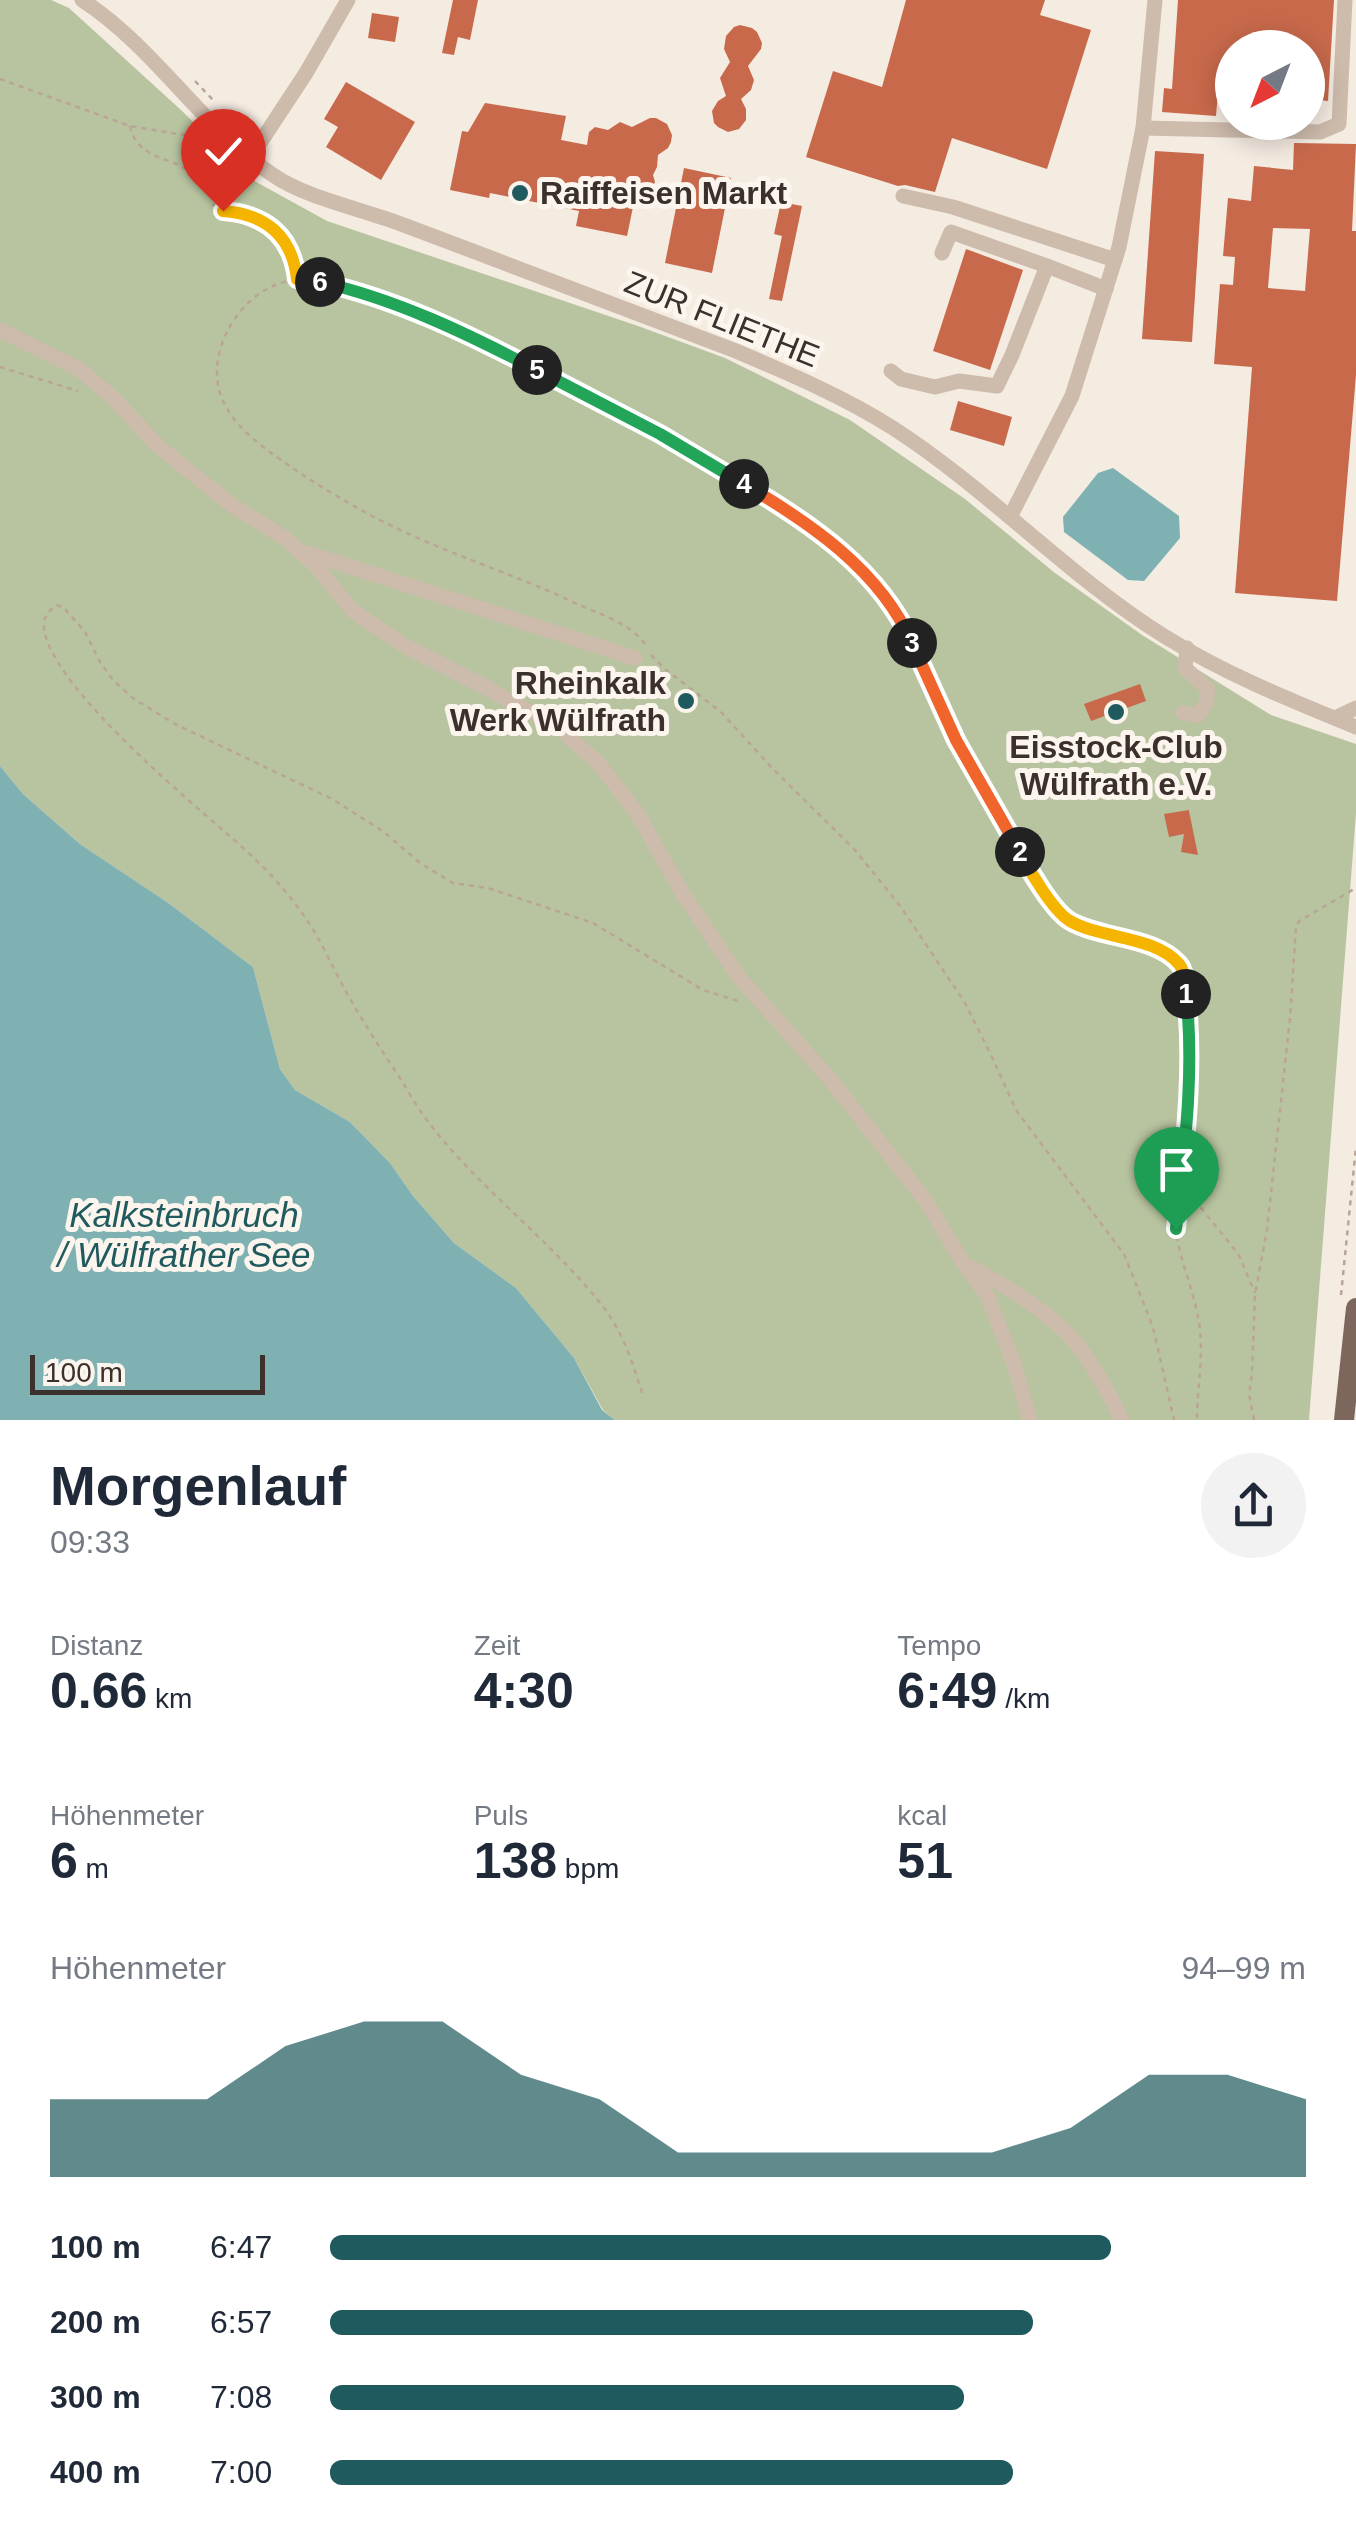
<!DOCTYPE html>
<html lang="de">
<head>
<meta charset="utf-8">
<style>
  body { margin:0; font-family:Helvetica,sans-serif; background:#f2f2f3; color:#1f2937; height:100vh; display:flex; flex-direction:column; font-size:38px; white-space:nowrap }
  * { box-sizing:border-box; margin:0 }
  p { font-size:32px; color:#747a83 }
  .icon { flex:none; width:55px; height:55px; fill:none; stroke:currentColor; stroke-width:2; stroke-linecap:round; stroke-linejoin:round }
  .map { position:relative; height:1420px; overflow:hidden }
  .sheet { display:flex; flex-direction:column; background:#fff; flex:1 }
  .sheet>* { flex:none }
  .needle { width:65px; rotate:222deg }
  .tools { position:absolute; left:1215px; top:30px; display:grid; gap:20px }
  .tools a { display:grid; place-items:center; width:110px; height:110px; border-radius:50%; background:#fff; box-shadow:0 5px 25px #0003; font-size:50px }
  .scale { position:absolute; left:30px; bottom:25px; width:235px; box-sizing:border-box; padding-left:10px; border:5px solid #3b302b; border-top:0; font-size:28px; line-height:35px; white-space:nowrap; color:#3b302b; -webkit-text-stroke:8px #fbf5ee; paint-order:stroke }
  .pin { position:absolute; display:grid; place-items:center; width:85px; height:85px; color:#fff; margin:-102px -42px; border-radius:50% 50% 50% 0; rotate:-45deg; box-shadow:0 0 10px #0007 }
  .pin .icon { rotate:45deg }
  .km { position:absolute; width:50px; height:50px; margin:-25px; border-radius:50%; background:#222; color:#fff; font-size:28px; line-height:50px; text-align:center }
  .round { display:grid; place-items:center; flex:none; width:105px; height:105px; border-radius:52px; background:#f2f2f3 }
  .headline { display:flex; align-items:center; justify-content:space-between; height:170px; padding:0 50px }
  h1 { font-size:55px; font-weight:800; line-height:75px }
  .metrics { display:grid; grid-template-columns:repeat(3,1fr); gap:15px; height:170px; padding:10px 50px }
  .metrics div { display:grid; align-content:center }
  .metrics b { font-size:50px; font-weight:800 }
  .metrics small { font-size:28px; font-weight:400 }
  .metrics p { font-size:28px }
  .chart { height:280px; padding:20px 50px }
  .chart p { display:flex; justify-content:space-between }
  .chart svg { width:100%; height:180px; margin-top:10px; fill:#1f5a5e; opacity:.7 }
  ul { padding:0 50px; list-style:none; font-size:32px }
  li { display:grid; grid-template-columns:160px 120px 1fr; align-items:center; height:75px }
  li i { height:25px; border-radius:12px; background:#1f5a5e }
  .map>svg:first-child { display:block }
</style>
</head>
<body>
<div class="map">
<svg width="1356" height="1420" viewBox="0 0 1356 1420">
  <rect width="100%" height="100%" fill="#f4ebe1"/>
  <polygon fill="#b8c4a0" points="0,0 51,0 69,8 181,110 249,178 327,221 638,326 725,358 850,420 965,499 1055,573 1142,635 1271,715 1356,744 1356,813 1309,1420 615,1420 603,1410 574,1358 516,1288 454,1243 413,1196 390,1163 350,1122 295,1090 280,1069 253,967 167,902 80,844 23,794 0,766"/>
  <g fill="#7fb0b2">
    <polygon points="1113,468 1179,516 1180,538 1144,581 1128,580 1064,532 1063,517 1098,473"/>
    <polygon points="0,766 23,794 80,844 167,902 253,967 280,1069 295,1090 350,1122 390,1163 413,1196 454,1243 516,1288 574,1358 602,1410 615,1420 0,1420"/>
  </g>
  <g fill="#c8694b" fill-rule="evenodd">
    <polygon points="453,0 478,0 470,40 458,37 454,55 442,53"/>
    <polygon points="906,0 1045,0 1040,15 1091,30 1047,169 952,138 935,192 905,185 898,186 806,157 833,71 882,87"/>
    <polygon points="1178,0 1334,0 1328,101 1308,99 1308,48 1232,48 1232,93 1218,92 1216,116 1162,112 1164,88 1172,89"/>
    <polygon points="372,13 399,17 395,42 368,38"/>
    <polygon points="740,25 752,28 757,32 762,43 761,49 748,66 754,80 751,90 741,99 746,109 746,120 739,129 728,132 718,127 714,123 712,111 718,101 726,96 720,78 730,62 724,49 726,36 734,27"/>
    <polygon points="346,82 415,122 381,180 326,147 338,127 324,119"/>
    <polygon points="485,103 566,116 561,140 587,145 589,132 595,127 608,130 620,122 632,127 650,118 656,118 667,124 672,135 671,142 668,148 658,155 657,167 653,175 655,182 650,192 651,201 646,206 633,207 627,236 576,226 579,211 490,193 489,198 450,190 462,131 468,132"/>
    <path d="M1294 143 1356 144 1352 231H1356V375L1337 601 1235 593 1252 367 1214 364 1220 284 1233 285 1235 257 1223 256 1228 198 1251 201 1254 166 1293 170ZM1273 228 1310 229 1305 291 1268 288Z"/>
    <polygon points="1155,151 1204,154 1192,342 1142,339"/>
    <polygon points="684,168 731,178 712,273 665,263"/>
    <polygon points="781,202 802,206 782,301 769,299 782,236 774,234"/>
    <polygon points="966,249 1023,270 990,370 933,351"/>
    <polygon points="958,401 1012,417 1004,446 950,430"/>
    <polygon points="1140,684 1146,701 1091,721 1084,704"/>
    <polygon points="1189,810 1189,811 1198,855 1181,852 1184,834 1169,837 1164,814"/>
  </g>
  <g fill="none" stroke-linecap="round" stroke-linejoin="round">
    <g stroke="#b9a596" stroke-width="2.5" stroke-dasharray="5 5" stroke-linecap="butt">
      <polyline points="0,79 130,126 196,137 204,136"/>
      <polyline points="195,81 214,101"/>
      <path d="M130 126C139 164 176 154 201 180 202 181 210 191 210 192 214 200 209 200 215 207 221 212 230 211 238 212 270 217 293 244 296 276"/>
      <polyline points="0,367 78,391"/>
      <path d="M645 644C630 623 599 614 577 604 521 577 463 559 407 533 369 516 332 494 297 471 270 452 237 432 223 401 201 354 242 285 295 280 310 278 325 283 340 286 370 293 398 305 426 318 469 336 510 356 551 377 609 407 666 438 722 471 781 506 842 542 885 596 911 629 925 672 942 709 959 748 981 783 1002 820 1019 850 1035 882 1056 908 1083 942 1156 934 1180 965 1191 981 1188 1046 1188 1067 1187 1105 1185 1144 1181 1182 1180 1197 1176 1213 1176 1228 1178 1256 1193 1288 1198 1317 1205 1351 1197 1386 1197 1420"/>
      <polyline points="651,655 665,669 721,712 773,769 855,850 901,907 965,1003 992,1057 1016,1110 1124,1254 1153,1327 1174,1420"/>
      <polyline points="1182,1184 1239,1255 1255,1293"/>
      <polyline points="1341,1295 1356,1147"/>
      <path d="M642 1393C633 1363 622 1330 601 1304 549 1239 480 1189 429 1123 418 1109 409 1093 400 1078 380 1048 361 1019 344 988 333 968 324 947 312 928 290 892 257 859 225 832 185 797 41 677 44 623 44 616 50 610 56 605L63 607 85 632 100 662 113 680 134 699 175 724 332 799 384 832 420 863 453 883 488 888 593 923 703 990 741 1002"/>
      <polyline points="1254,1420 1249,1394 1252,1374 1255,1294 1267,1230 1290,1018 1296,927 1299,921 1356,888"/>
    </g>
    <g stroke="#cdbbac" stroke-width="15">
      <path d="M82 0C156 48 201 127 273 175 306 198 362 209 401 224 513 266 625 309 736 351 790 374 844 397 893 428 989 490 1068 576 1164 636 1225 674 1290 700 1356 727"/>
      <polyline points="1143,128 1320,132 1339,124 1345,0"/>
      <polyline points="250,158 306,73 348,0"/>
      <polyline points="903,196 953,207 1115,260"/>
      <polyline points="942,253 951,232 1047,266"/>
      <polyline points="0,330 79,369 113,398 159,447 233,506 285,538 316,566 353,611 405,646 489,689 560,729 598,763 637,813 683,894 738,976 830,1079 926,1201 964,1264 987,1295 1014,1364 1030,1420"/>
      <polyline points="891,371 901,379 935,387 959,381 997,386 1012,355 1047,266 1106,289"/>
      <polyline points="1010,517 1072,396 1119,247 1143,128 1155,0"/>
      <polyline points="307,553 635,658"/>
      <polyline points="1183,713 1198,715 1206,704 1208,689 1185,668 1187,648"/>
      <polyline points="1335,718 1356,708"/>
      <path d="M970 1267C1005 1285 1039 1306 1067 1333 1087 1353 1110 1394 1122 1420"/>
    </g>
    <polyline stroke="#7d675c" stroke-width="20" points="1344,1420 1356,1308"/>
  </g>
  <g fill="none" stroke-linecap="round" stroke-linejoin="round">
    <g stroke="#fff" stroke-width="20">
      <path id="split-1" d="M1176 1229C1184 1153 1195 1071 1186 994"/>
    </g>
    <g stroke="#fff" stroke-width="20">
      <path id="split-2" d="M1020 852C1029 870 1053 911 1070 921 1101 939 1155 936 1179 964 1185 971 1185 985 1186 994"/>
    </g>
    <g stroke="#fff" stroke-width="20">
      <polyline id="split-3" points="912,643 956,740 1020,852"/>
    </g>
    <g stroke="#fff" stroke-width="20">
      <path id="split-4" d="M744 484C810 523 880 570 912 643"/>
    </g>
    <g stroke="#fff" stroke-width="20">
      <polyline id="split-5" points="537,370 660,434 744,484"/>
    </g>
    <g stroke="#fff" stroke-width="20">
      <path id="split-6" d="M320 282C396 299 468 334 537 370"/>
    </g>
    <g stroke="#fff" stroke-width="20">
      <path id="split-7" d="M223 211C266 214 292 236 297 279L320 282"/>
    </g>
    <use href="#split-1" stroke="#22a559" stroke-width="12"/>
    <use href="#split-2" stroke="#f5b400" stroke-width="12"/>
    <use href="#split-3" stroke="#f0652b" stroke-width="12"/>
    <use href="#split-4" stroke="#f0652b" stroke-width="12"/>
    <use href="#split-5" stroke="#22a559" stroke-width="12"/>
    <use href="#split-6" stroke="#22a559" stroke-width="12"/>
    <use href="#split-7" stroke="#f5b400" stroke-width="12"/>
  </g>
  <g fill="#1f5a5e" stroke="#fbf5ee" stroke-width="4">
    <circle cx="520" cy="193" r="10"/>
    <circle cx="686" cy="701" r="10"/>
    <circle cx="1116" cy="712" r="10"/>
  </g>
  <g text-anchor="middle" stroke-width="10" stroke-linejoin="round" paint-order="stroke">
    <g font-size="32" font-weight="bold" fill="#3b302b" stroke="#fbf5ee" text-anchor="start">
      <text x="540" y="204">Raiffeisen Markt</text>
      <text x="666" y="694" text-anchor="end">Rheinkalk<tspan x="666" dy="37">Werk Wülfrath</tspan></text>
      <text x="1116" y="758" text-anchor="middle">Eisstock-Club<tspan x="1116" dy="37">Wülfrath e.V.</tspan></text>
    </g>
    <g font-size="32" fill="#3b302b" stroke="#fbf5ee">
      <text transform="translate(722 319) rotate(22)" y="11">ZUR FLIETHE</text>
    </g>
    <g font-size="35" font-style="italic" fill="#1f5a5e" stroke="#fbf5ee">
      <text x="184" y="1227">Kalksteinbruch<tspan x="184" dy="40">/ Wülfrather See</tspan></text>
    </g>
  </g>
</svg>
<div class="tools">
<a><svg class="needle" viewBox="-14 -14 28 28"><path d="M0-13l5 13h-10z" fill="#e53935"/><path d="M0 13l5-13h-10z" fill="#747a83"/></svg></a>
</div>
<div class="scale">100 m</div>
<div class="pin" style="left:1176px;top:1229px;background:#1e9e55"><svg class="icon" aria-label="arrive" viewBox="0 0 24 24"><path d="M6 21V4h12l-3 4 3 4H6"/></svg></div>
<div class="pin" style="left:223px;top:211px;background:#d93025"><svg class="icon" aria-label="check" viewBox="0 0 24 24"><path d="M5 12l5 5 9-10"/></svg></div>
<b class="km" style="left:1186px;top:994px">1</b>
<b class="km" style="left:1020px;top:852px">2</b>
<b class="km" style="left:912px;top:643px">3</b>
<b class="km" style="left:744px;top:484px">4</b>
<b class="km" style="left:537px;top:370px">5</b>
<b class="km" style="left:320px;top:282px">6</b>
</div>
<section class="sheet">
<div class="headline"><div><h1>Morgenlauf</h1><p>09:33</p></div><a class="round"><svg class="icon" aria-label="share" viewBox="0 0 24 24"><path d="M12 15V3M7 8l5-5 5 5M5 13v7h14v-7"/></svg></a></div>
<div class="metrics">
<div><p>Distanz</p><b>0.66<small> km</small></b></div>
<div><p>Zeit</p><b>4:30</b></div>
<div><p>Tempo</p><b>6:49<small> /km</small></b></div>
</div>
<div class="metrics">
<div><p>Höhenmeter</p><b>6<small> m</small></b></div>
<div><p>Puls</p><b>138<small> bpm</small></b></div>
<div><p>kcal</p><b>51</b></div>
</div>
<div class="chart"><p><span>Höhenmeter</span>94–99 m</p>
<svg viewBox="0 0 160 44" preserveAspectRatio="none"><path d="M0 44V25L10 25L20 25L30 12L40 6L50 6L60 19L70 25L80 38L90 38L100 38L110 38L120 38L130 32L140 19L150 19L160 25V44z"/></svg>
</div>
<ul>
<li><b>100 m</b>6:47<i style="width:80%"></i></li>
<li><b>200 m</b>6:57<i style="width:72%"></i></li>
<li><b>300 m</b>7:08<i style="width:65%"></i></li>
<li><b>400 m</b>7:00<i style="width:70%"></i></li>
</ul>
</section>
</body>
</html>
